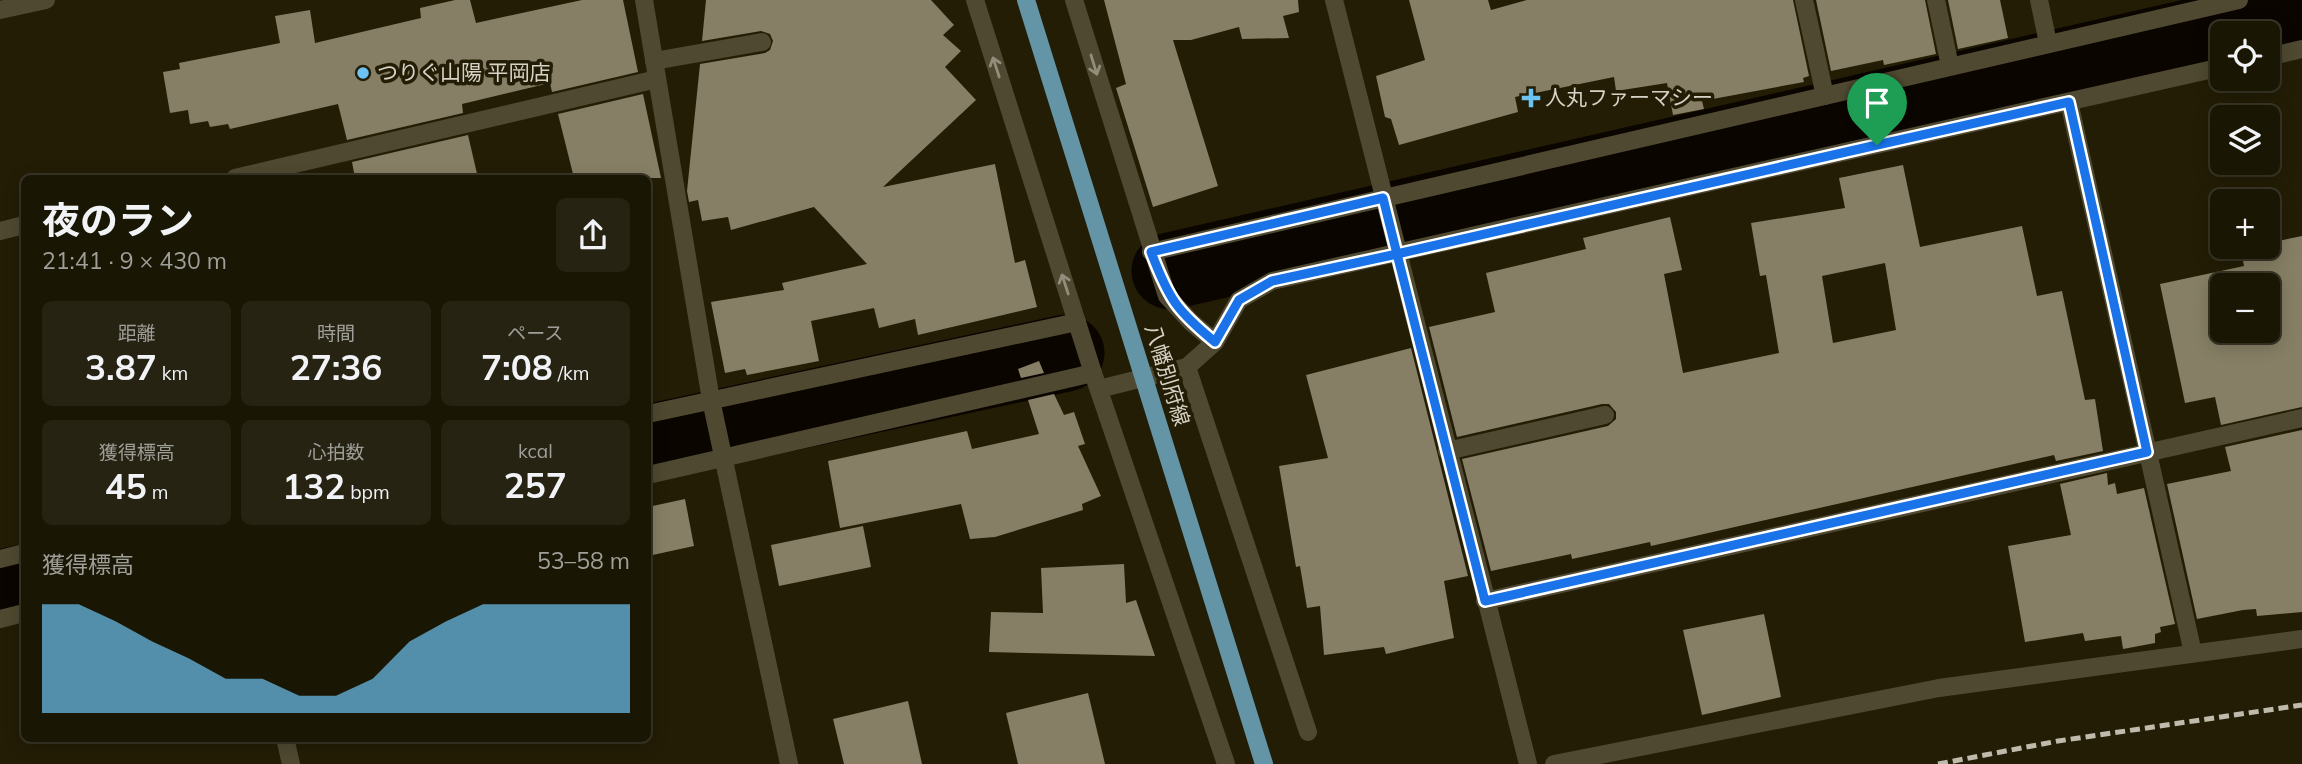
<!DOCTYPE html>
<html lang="ja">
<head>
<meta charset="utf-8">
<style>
  body { margin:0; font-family:Mulish,"Noto Sans JP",sans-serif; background:#272313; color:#f1f3f6; height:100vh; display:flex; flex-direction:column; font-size:26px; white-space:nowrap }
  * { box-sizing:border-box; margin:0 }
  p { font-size:23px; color:#9f9f9a }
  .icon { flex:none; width:38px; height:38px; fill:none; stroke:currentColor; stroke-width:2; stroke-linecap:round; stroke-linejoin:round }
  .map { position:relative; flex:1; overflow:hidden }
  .sheet { position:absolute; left:21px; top:175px; width:630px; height:567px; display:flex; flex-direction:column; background:#1a1604; border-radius:10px; box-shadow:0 4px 18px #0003,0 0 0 2px #383526 }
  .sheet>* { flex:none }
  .tools { position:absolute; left:2210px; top:21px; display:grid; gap:14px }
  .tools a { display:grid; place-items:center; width:70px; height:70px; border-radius:10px; background:#1a1604; box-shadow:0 4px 18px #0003,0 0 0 2px #383526; font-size:35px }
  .pin { position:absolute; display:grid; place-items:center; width:60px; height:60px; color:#fff; margin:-72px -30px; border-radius:50% 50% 50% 0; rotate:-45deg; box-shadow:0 0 7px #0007 }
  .pin .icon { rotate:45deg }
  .round { display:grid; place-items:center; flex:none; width:74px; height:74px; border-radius:10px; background:#272313 }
  .headline { display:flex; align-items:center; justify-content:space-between; height:119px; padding:0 21px }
  h1 { font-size:38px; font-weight:700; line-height:52px }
  .figures { display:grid; grid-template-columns:repeat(3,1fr); gap:10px; height:119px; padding:7px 21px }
  .figures div { display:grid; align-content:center; border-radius:10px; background:#272313; text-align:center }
  .figures b { font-size:35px; font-weight:700 }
  .figures small { font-size:19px; font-weight:400 }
  .figures p { font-size:19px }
  .chart { height:196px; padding:14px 21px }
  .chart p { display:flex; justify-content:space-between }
  .chart svg { width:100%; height:126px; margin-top:7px; fill:#6cc3f2; opacity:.7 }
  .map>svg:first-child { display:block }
</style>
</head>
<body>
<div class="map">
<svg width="2302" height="764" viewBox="0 0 2302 764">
  <rect width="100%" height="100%" fill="#231d06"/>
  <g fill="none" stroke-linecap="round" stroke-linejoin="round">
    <g stroke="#0b0500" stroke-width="77">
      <polyline points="1170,271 2302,12"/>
      <polyline points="648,443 1066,353"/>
      <polyline points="0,588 24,583"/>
    </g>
  </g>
  <g fill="#867f65" fill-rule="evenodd">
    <polygon points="455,0 470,0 476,23 582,0 623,0 638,72 552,92 550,83 462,104 463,113 347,140 338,104 230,129 228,124 210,127 208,121 190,124 188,110 170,113 163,72 180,69 179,63 280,43 275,16 310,10 315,43 421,18 420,8"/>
    <polygon points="706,0 931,0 954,25 943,35 961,51 945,67 976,100 883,187 995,164 1015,263 1025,260 1037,307 918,335 915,319 879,328 874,308 811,321 819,361 747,375 745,369 725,373 711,302 784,290 782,283 867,264 814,207 731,230 728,217 702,221 698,200 689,202 687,191 700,64 765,53 770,50 773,41 770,34 761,31 702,41"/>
    <polygon points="1104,0 1298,0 1299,12 1283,16 1289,38 1242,39 1239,27 1191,40 1173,40 1218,186 1153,207 1116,88 1126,84"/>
    <polygon points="1409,0 1488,0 1491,10 1527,0 1793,0 1809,76 1803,78 1804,82 1702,101 1704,109 1673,115 1667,83 1616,91 1614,77 1515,97 1518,112 1399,145 1391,119 1385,117 1376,76 1425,60"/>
    <polygon points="1816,0 1925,0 1936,54 1884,65 1883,60 1831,71"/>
    <polygon points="1948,0 2000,0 2008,38 1958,49"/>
    <polygon points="643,94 661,178 574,178 558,114"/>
    <polygon points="468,135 478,178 355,178 352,162"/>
    <path d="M1903 165 1920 247 2022 226 2037 296 2062 291 2085 400 2095 399 2103 451 2056 461 2054 455 1651 546 1650 542 1572 559 1571 554 1491 571 1462 459 1608 426 1616 419V412L1609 404H1602L1457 437 1429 327 1495 312 1486 273 1586 249 1583 238 1670 217 1682 270 1664 274 1683 373 1779 353 1766 275 1760 276 1751 223 1845 208 1839 178ZM1885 263 1896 330 1833 343 1822 276Z"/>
    <path d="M2302 236V407L2221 425 2215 397 2185 403 2160 284 2244 266 2241 250 2268 247V243ZM2222 285H2268V331H2222Z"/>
    <polygon points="1411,348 1468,576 1444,581 1454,638 1386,654 1384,647 1324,655 1320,606 1307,608 1300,566 1296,567 1279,466 1328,458 1306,375"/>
    <polygon points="1039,361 1044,373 1021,378 1018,369"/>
    <polygon points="1054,394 1064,415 1074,412 1085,444 1078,446 1101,496 1082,504 1083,510 995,537 970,539 961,504 840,528 828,461 967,431 972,449 1039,434 1028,400"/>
    <polygon points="2302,430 2302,612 2257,616 2256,609 2243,610 2197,619 2167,484 2231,471 2225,447"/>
    <polygon points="2107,473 2108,485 2115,483 2117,494 2144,488 2175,624 2160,627 2161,632 2155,634 2155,643 2123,649 2121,636 2085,641 2083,633 2025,642 2008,546 2071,535 2060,484"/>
    <polygon points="685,499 694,546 648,556 648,507"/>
    <polygon points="863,526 871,567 779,586 771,545"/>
    <polygon points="1124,564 1126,603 1136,600 1155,656 989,652 991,612 1043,613 1041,568"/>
    <polygon points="1764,614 1781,697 1702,715 1683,630"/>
    <polygon points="1088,693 1105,764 1018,764 1006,713"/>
    <polygon points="908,701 922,764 844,764 833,719"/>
  </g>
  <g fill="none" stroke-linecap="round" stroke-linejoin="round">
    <g stroke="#4f4931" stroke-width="18">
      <polyline points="644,0 711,400 789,764"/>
      <polyline points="975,0 1093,373 1226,764"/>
      <polyline points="1074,0 1167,296 1191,322 1215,342"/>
      <polyline points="1334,0 1528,764"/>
      <polyline points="1804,0 1825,96"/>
      <polyline points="1936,0 1950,66"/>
      <polyline points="2039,0 2048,43"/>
      <polyline points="0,10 46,0"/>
      <polyline points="2268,57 2302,49"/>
      <polyline points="654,61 762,42"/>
      <polyline points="2069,102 2193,653"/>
      <polyline points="235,178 657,79"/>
      <polyline points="0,231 24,225"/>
      <polyline points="1151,252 2239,0"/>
      <polyline points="1187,367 1308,732"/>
      <polyline points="1099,389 1187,367 1215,342 1239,300 1272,281 2222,67"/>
      <polyline points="648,414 1077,322"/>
      <polyline points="1447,451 1605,415"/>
      <polyline points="648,475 1093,373"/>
      <polyline points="0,559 24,553"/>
      <polyline points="1485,601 2302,418"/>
      <polyline points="0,619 24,613"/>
      <polyline points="285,738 291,764"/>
      <polyline points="1554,764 1939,688 2302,639"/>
    </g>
    <polyline stroke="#6395a7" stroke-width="18" points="1026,0 1264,764"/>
    <polyline stroke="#bfbbac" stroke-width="5" stroke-dasharray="10 5" stroke-linecap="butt" points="1938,764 2058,741 2302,705"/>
  </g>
  <defs><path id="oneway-shaft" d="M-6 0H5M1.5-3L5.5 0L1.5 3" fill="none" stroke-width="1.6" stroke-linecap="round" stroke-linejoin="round" transform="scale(1.75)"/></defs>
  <g stroke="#928e7b">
    <use href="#oneway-shaft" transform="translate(1094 65) rotate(73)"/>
    <use href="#oneway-shaft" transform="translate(996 67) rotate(-108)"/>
    <use href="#oneway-shaft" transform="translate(1065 284) rotate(-108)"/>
  </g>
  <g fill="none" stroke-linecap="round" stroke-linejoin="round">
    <g stroke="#fff" stroke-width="14">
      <path id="route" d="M1877 145 1397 254 1383 198 1151 252C1169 299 1176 310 1215 342L1239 300 1272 281 1397 254 1485 601 2147 452 2069 102 1877 145"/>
    </g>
    <use href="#route" stroke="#1a73e8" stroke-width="9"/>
  </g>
  <g fill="#6cc3f2" stroke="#231d06" stroke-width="2.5">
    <circle cx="363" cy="73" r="7"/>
    <path d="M1527.5 87.5h7v7h7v7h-7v7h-7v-7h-7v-7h7z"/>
  </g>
  <g text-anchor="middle" stroke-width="7" stroke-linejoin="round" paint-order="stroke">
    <g font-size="21" fill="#d6d2c5" stroke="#231d06" text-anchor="start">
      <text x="377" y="80">つりぐ山陽 平岡店</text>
      <text x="1545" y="105">人丸ファーマシー</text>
    </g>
    <g font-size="21" fill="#d6d2c5" stroke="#231d06">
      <text transform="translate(1167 375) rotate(73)" y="7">八幡別府線</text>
    </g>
  </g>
</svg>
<div class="tools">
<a><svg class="icon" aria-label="locate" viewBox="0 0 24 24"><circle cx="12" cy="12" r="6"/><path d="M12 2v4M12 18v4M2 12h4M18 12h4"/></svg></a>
<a><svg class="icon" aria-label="layers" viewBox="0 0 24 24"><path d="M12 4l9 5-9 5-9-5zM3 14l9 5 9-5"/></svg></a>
<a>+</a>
<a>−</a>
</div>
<div class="pin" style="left:1877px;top:145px;background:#1e9e55"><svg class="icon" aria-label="arrive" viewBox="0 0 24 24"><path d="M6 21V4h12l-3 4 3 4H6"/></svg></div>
<section class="sheet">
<div class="headline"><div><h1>夜のラン</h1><p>21:41 · 9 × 430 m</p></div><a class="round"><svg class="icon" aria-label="share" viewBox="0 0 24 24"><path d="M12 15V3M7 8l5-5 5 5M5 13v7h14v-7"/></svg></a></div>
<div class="figures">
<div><p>距離</p><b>3.87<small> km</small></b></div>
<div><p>時間</p><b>27:36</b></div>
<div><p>ペース</p><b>7:08<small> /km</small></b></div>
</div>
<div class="figures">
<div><p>獲得標高</p><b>45<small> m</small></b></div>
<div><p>心拍数</p><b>132<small> bpm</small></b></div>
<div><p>kcal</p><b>257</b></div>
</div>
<div class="chart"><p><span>獲得標高</span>53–58 m</p>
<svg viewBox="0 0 160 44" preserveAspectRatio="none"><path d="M0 44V6L10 6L20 12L30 19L40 25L50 32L60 32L70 38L80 38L90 32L100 19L110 12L120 6L130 6L140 6L150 6L160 6V44z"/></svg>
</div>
</section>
</div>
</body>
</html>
